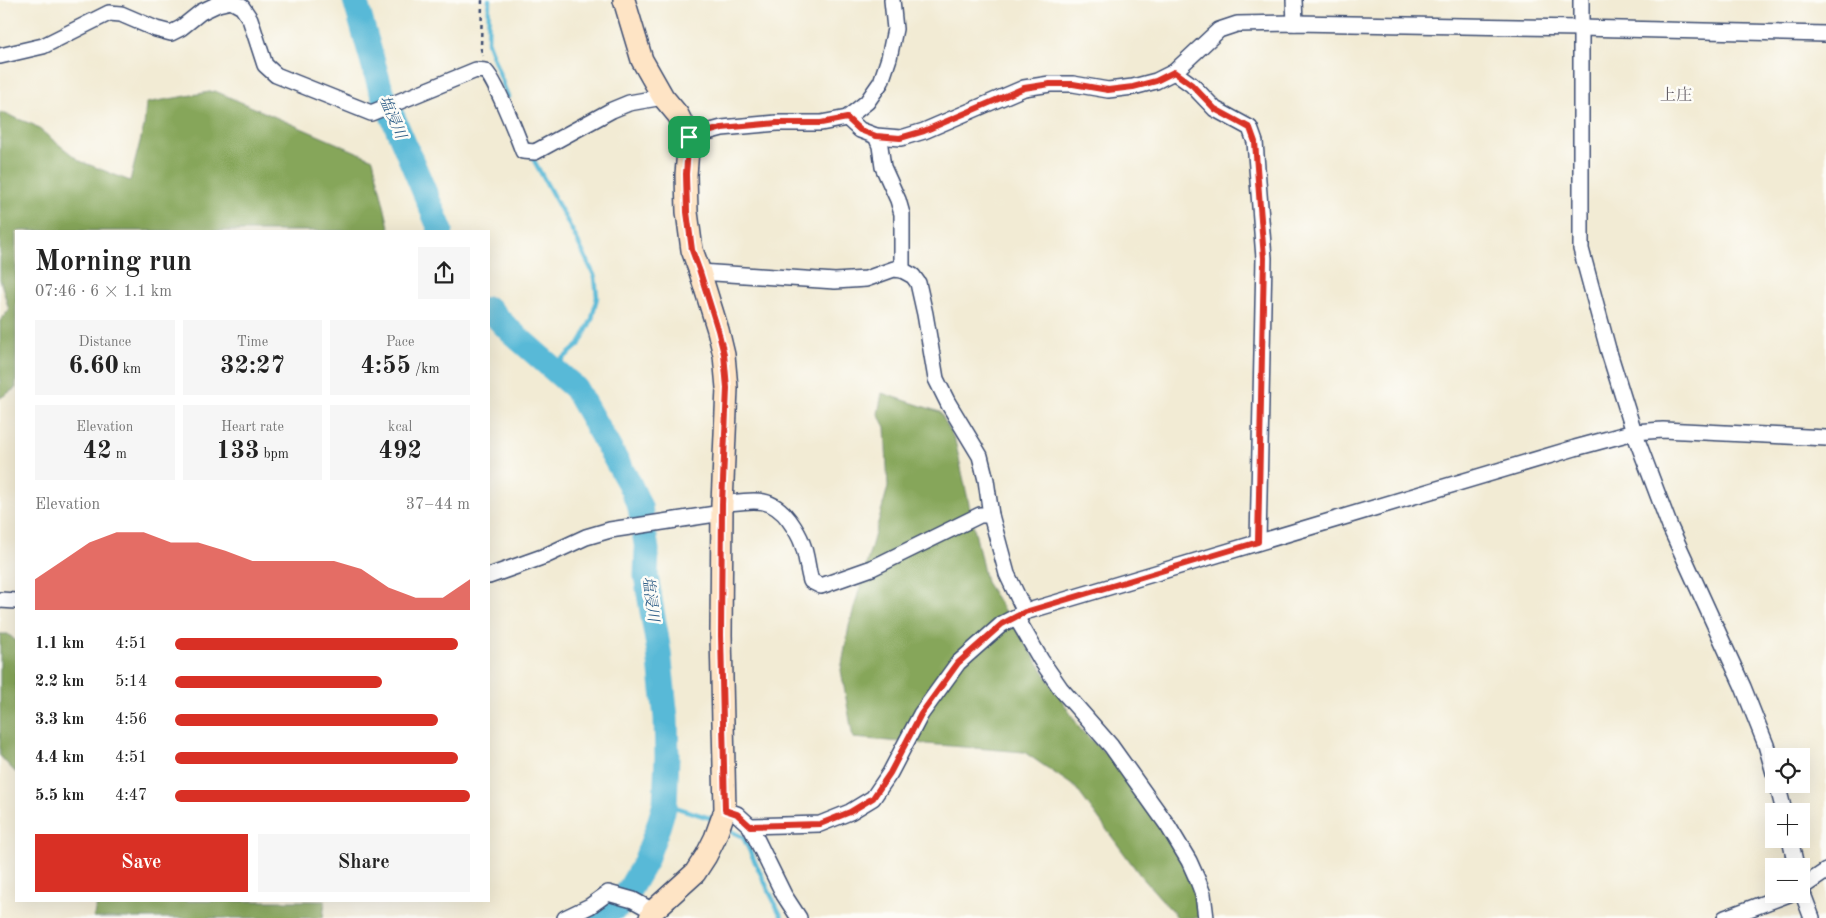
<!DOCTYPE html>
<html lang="en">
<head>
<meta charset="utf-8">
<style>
  body { margin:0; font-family:"Old Standard TT","Noto Serif JP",serif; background:#f6f6f6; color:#222; height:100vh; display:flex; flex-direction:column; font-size:19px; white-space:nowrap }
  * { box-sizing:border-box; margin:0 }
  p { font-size:16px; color:#767676 }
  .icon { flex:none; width:28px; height:28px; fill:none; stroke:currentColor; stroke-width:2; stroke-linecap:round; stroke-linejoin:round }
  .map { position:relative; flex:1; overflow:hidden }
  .panel { position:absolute; left:15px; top:230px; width:475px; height:672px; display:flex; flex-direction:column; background:#fff; border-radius:0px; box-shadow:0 5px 20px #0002 }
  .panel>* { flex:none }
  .tools { position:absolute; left:1765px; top:748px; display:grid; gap:10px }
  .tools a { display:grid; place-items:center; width:45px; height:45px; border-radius:0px; background:#fff; box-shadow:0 5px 20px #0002; font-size:25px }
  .pin { position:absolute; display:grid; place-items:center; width:42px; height:42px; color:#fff; margin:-21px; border-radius:10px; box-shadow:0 2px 8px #0006 }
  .round { display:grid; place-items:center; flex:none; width:52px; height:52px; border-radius:0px; background:#f6f6f6 }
  .overview { display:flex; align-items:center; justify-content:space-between; height:85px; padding:0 20px }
  h1 { font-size:28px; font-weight:700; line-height:38px }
  .stats { display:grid; grid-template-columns:repeat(3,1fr); gap:8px; height:85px; padding:5px 20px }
  .stats div { display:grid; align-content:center; border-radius:0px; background:#f6f6f6; text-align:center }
  .stats b { font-size:25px; font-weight:700 }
  .stats small { font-size:14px; font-weight:400 }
  .stats p { font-size:14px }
  .chart { height:140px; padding:10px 20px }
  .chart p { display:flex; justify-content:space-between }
  .chart svg { width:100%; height:90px; margin-top:5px; fill:#d93025; opacity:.7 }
  .primary-button { display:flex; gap:10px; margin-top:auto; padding:10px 20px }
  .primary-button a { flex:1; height:58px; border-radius:0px; background:#d93025; color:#fff; font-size:20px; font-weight:700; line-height:58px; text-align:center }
  .primary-button a+a { background:#f6f6f6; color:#222 }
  ul { padding:0 20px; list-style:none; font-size:16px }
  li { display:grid; grid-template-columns:80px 60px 1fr; align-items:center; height:38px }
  li i { height:12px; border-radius:6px; background:#d93025 }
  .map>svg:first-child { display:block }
</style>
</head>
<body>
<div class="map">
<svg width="1826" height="918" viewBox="0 0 1826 918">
  <rect width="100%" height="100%" fill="#fdfcf7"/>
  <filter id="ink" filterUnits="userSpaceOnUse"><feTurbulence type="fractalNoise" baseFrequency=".02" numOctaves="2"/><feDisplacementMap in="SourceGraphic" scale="10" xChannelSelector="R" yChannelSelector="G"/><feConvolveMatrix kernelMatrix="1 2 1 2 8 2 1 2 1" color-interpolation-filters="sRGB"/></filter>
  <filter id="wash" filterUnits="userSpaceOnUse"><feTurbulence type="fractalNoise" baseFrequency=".0096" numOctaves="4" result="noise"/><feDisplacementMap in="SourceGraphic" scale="20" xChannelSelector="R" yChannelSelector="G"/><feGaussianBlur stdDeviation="1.12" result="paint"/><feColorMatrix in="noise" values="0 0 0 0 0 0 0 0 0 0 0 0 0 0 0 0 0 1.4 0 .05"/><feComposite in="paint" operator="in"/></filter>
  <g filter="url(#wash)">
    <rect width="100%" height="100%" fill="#f2ebd4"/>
    <g fill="#86a65a" stroke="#506a5c">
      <polygon points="215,91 373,159 390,231 16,231 16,388 0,398 0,321 9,310 0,279 0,112 34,125 80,161 130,181 144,126 146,103"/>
      <polygon points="882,393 940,412 955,440 986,582 1081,730 1129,776 1167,831 1208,918 1178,918 1140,875 1075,787 1024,752 853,738 841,670 849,626 888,487 885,427 878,414"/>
      <polygon points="0,634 8,634 16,641 16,773 0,756"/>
      <polygon points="98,901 325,901 323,918 93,918"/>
    </g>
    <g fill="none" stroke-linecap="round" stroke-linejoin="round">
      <g stroke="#58b9d7" stroke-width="4.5">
        <polyline points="489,0 488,43 508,97"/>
        <polyline points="531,155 572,230 595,277 597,297 592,319 579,345 553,367"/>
        <polyline points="665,804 710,818 715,822"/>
        <polyline points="724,828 743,837 782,918"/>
      </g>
      <g stroke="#58b9d7" stroke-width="25">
        <polyline points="355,0 380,87 441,231"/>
        <polyline points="489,309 509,330 575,388 629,483 640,507 647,550 646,576 659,652 666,718 667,757 665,804 658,827 645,862 624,899 618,906 594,918"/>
      </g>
    </g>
  </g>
  <g filter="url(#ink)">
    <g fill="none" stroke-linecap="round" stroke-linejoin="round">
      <g stroke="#3b4b70" stroke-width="18">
        <g id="street">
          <polyline points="1294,0 1295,23"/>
          <polyline points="1581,0 1581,249 1608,349 1634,432 1670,527 1743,687 1766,745 1774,773"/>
          <path d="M0 56 43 46 109 13 121 14 156 29 171 33 181 28 201 12 218 4 231 1 242 7 250 19 265 65 276 75 371 113 476 70C479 71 482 70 485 71 494 76 518 138 523 151L535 152 612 110 629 103 663 97"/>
          <polyline points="1174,72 1192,85 1215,109 1250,128 1255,142 1264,258 1258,542"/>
          <polyline points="847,118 860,130 876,136 901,138 924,131 1024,88 1050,84 1073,84 1108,90 1133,87 1156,81 1174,72 1219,30 1237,24 1295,23 1580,28 1826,34"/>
          <polyline points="689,137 722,128 777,123 821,123 847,118 867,102 881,82 889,58 895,29 892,0"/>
          <polyline points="902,270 913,276 918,283 925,314 936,379 948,403 980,456 986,480 991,515 1007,574 1025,612"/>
          <polyline points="700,272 835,281 866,279 894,269 902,270 902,214 898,200 883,167 880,146 876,136"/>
          <path d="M722 504C750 501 770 494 789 520 794 527 799 534 802 543 807 555 807 568 811 581L821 586 872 568 980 515H991"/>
          <polyline points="489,576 545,556 586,537 610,530 722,513"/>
          <polyline points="0,600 16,601"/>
          <polyline points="1016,617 1041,660 1061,689 1111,746 1168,826 1189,861 1198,881 1203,894 1206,918"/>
          <polyline points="1777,784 1784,811"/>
          <polyline points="725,810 737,814 750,826 784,895 799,918"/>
          <polyline points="750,826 820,824 850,812 873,798 890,773 921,714 958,663 1002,624 1025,612 1575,448 1634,432 1663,430 1826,438"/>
          <polyline points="1790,839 1796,866"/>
          <polyline points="1801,888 1826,871"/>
          <polyline points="1801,889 1812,918"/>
          <polyline points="565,918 590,906 608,893 633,900 653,911"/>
          <polyline points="1725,918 1789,894"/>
        </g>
      </g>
      <g stroke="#3b4b70" stroke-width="24">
        <polyline id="secondary" points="624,0 642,60 663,97 678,115 689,137 686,175 687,212 692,250 700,272 718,330 724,355 727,388 722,504 721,635 725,810 715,838 706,856 695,873 653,911 650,918"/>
      </g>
      <polyline stroke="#3b4b70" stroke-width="2.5" stroke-dasharray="4 4" stroke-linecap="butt" points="482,0 481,49 483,56"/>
      <use href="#street" stroke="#fff" stroke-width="15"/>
      <use href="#secondary" stroke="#fee4c5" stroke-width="21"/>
    </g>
  </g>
  <g fill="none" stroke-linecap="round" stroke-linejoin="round" filter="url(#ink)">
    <g stroke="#fff" stroke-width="10">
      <polygon id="route" points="1174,72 1192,85 1215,109 1250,128 1255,142 1264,258 1258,542 1025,612 1002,624 958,663 921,714 890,773 873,798 850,812 820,824 750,826 737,814 725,810 721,635 722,504 727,388 724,354 718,330 700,272 692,250 687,212 686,174 689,137 722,128 777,123 821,123 847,118 860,130 876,136 900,138 924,131 1024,88 1050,84 1073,84 1108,90 1133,87 1156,81"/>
    </g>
    <use href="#route" stroke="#d93025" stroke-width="6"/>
  </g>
  <g text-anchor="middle" stroke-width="5" stroke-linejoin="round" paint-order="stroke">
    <g font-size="15" font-style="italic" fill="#305f88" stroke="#fdfcf7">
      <text transform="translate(393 117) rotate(67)" y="5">塩浸川</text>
      <text transform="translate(651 599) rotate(83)" y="5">塩浸川</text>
    </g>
    <g font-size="16" fill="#635d64" stroke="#fdfcf7">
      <text x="1676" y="100">上庄</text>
    </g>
  </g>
</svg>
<div class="tools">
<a><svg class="icon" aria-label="locate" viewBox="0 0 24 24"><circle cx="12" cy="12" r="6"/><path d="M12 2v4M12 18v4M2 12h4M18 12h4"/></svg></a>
<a>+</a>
<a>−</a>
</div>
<div class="pin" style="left:689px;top:137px;background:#1e9e55"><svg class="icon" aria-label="arrive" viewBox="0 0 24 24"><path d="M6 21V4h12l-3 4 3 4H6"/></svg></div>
<section class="panel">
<div class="overview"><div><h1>Morning run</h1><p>07:46 · 6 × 1.1 km</p></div><a class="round"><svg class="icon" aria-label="share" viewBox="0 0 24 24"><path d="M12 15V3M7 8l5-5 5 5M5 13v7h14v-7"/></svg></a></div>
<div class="stats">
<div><p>Distance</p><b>6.60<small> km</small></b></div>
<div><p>Time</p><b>32:27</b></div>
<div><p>Pace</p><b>4:55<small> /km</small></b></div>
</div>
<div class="stats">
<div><p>Elevation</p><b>42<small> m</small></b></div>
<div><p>Heart rate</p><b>133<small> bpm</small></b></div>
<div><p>kcal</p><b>492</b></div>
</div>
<div class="chart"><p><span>Elevation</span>37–44 m</p>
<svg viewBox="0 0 160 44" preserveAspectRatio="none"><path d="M0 44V29L10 20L20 11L30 6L40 6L50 11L60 11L70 15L80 20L90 20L100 20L110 20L120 24L130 33L140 38L150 38L160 29V44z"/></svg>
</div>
<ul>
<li><b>1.1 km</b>4:51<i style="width:96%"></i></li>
<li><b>2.2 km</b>5:14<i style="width:70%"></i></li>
<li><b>3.3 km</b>4:56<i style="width:89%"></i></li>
<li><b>4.4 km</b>4:51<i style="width:96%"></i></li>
<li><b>5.5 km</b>4:47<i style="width:100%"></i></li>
</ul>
<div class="primary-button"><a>Save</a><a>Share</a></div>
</section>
</div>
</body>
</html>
